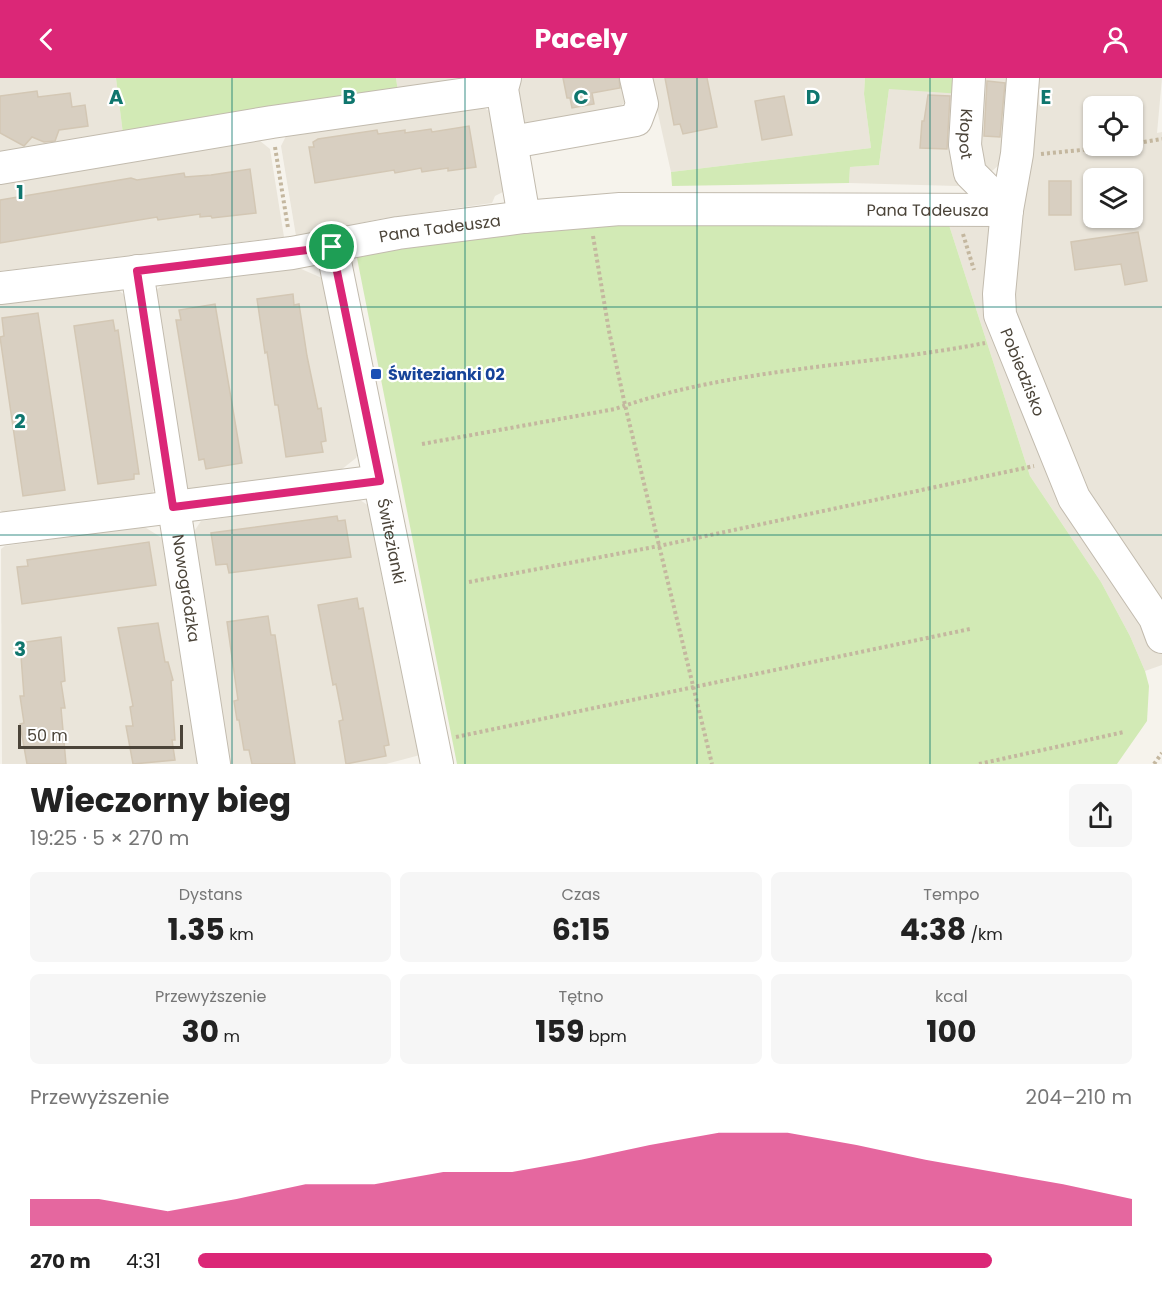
<!DOCTYPE html>
<html lang="pl">
<head>
<meta charset="utf-8">
<style>
  body { margin:0; font-family:Poppins,sans-serif; background:#f6f6f6; color:#222; height:100vh; display:flex; flex-direction:column; font-size:22px; white-space:nowrap }
  * { box-sizing:border-box; margin:0 }
  p { font-size:20px; color:#767676 }
  .icon { flex:none; width:33px; height:33px; fill:none; stroke:currentColor; stroke-width:2; stroke-linecap:round; stroke-linejoin:round }
  .map { position:relative; height:686px; overflow:hidden }
  .sheet { display:flex; flex-direction:column; background:#fff; flex:1 }
  .sheet>* { flex:none }
  .buttons { position:absolute; left:1083px; top:18px; display:grid; gap:12px }
  .buttons a { display:grid; place-items:center; width:60px; height:60px; border-radius:9px; background:#fff; box-shadow:0 2px 4px #0004; font-size:30px }
  .scale { position:absolute; left:18px; bottom:15px; width:165px; box-sizing:border-box; padding-left:6px; border:3px solid #4b4439; border-top:0; font-size:16px; line-height:21px; white-space:nowrap; color:#4b4439; -webkit-text-stroke:4px #fff; paint-order:stroke }
  .pin { position:absolute; display:grid; place-items:center; width:51px; height:51px; color:#fff; margin:-26px; border:3px solid #fff; border-radius:50%; box-shadow:0 2px 6px #0007 }
  .round { display:grid; place-items:center; flex:none; width:63px; height:63px; border-radius:9px; background:#f6f6f6 }
  .headline { display:flex; align-items:center; justify-content:space-between; height:102px; padding:0 30px }
  h1 { font-size:33px; font-weight:700; line-height:45px }
  .stats { display:grid; grid-template-columns:repeat(3,1fr); gap:9px; height:102px; padding:6px 30px }
  .stats div { display:grid; align-content:center; border-radius:9px; background:#f6f6f6; text-align:center }
  .stats b { font-size:30px; font-weight:700 }
  .stats small { font-size:16px; font-weight:400 }
  .stats p { font-size:16px }
  .chart { height:168px; padding:12px 30px }
  .chart p { display:flex; justify-content:space-between }
  .chart svg { width:100%; height:108px; margin-top:6px; fill:#db2777; opacity:.7 }
  ul { padding:0 30px; list-style:none; font-size:20px }
  li { display:grid; grid-template-columns:96px 72px 1fr; align-items:center; height:45px }
  li i { height:15px; border-radius:8px; background:#db2777 }
  header { display:flex; justify-content:space-between; align-items:center; height:78px; padding:0 30px; background:#db2777; color:#fff; font-size:27px; font-weight:700 }
  .map>svg:first-child { display:block }
</style>
</head>
<body>
<header><svg class="icon" aria-label="back" viewBox="0 0 24 24"><path d="M15 5l-7 7 7 7"/></svg>Pacely<svg class="icon" aria-label="person" viewBox="0 0 24 24"><circle cx="12" cy="8" r="4"/><path d="M4 21q1-7 8-7t8 7"/></svg></header>
<div class="map">
<svg width="1162" height="686" viewBox="0 0 1162 686">
  <rect width="100%" height="100%" fill="#f6f3ec"/>
  <g fill="#eae5da" fill-rule="evenodd">
    <polygon points="0,0 116,0 123,56 0,77"/>
    <polygon points="396,0 486,0 398,14"/>
    <polygon points="515,0 625,0 627,13 624,25 614,34 524,46"/>
    <polygon points="650,0 865,0 864,16 871,70 671,94"/>
    <polygon points="972,0 1013,0 1008,79 985,99 957,108 849,105 850,89 879,87 889,11"/>
    <path d="M1035 0H1162L1157 55 1162 54V587L1145 593 1130 558 1101 504 1030 398 949 147 1030 73ZM1094 28H1132V68H1094ZM1094 100H1132V140H1094Z"/>
    <polygon points="477,27 492,34 509,111 495,118 492,125 380,141 296,158 281,68 290,50"/>
    <polygon points="254,58 270,71 284,159 0,193 0,102"/>
    <polygon points="299,190 322,200 329,213 360,369 356,380 337,395 198,415 185,412 154,213 168,204"/>
    <polygon points="116,210 128,220 156,407 152,416 6,437 0,432 0,224"/>
    <polygon points="357,420 369,428 420,677 386,686 228,686 193,455 201,443"/>
    <polygon points="143,448 162,460 166,467 200,686 2,686 1,471 5,468"/>
  </g>
  <g fill="#d2eab5">
    <polygon points="116,0 396,0 398,14 123,56"/>
    <polygon points="865,0 962,0 962,16 889,11 879,87 850,89 849,105 672,108 671,94 871,70 864,16"/>
    <polygon points="611,144 949,147 1030,398 1101,504 1130,558 1145,593 1149,608 1147,643 1117,686 457,686 356,175"/>
  </g>
  <g fill="#d8cfc1" stroke="#d3c7b4" stroke-width="1.5">
    <polygon points="563,0 619,0 620,10 592,15 594,26 572,30 570,20 567,20"/>
    <polygon points="665,0 707,0 717,49 683,56 680,46 674,47"/>
    <polygon points="987,3 1005,5 1000,59 984,58"/>
    <polygon points="37,13 38,19 70,15 72,29 85,27 88,48 59,52 55,63 44,64 32,59 24,68 0,55 0,18"/>
    <polygon points="928,17 950,18 947,71 920,70 922,43 924,43"/>
    <polygon points="784,18 792,57 762,62 755,23"/>
    <polygon points="469,48 476,89 448,93 448,90 422,94 421,90 395,95 394,92 315,105 309,69 314,69 313,64 318,61 377,52 378,56 405,52 405,55 431,51 432,54"/>
    <polygon points="250,91 256,135 212,140 211,138 200,139 200,136 158,142 157,139 0,165 0,122 131,100 137,102 184,95 185,99 211,97"/>
    <rect x="1049" y="103" width="22" height="34"/>
    <polygon points="1138,154 1147,203 1125,207 1121,186 1075,192 1071,164"/>
    <polygon points="293,216 294,227 299,226 307,278 318,331 321,330 326,363 321,364 323,374 286,379 278,327 275,327 267,274 265,275 257,221"/>
    <polygon points="215,226 242,385 206,391 204,381 199,382 176,242 181,242 179,232"/>
    <polygon points="38,235 65,412 23,418 0,259 4,258 2,240"/>
    <polygon points="113,242 115,253 118,252 139,396 134,396 134,401 98,406 74,248"/>
    <polygon points="337,438 338,443 345,442 351,479 229,495 227,486 216,487 211,455"/>
    <polygon points="149,464 156,507 22,526 17,489 28,488 27,482"/>
    <polygon points="357,520 359,531 363,530 389,667 384,668 386,678 346,686 339,643 343,642 336,606 333,607 318,527"/>
    <polygon points="268,538 271,557 275,557 295,686 252,686 249,672 244,672 239,642 237,642 234,623 238,622 227,544"/>
    <polygon points="158,545 165,584 168,584 173,602 171,603 175,662 172,662 175,682 133,686 126,648 133,648 130,629 133,628 118,550"/>
    <polygon points="61,559 65,603 61,604 65,630 61,630 66,686 27,686 20,646 24,645 20,618 24,618 20,565"/>
  </g>
  <g fill="none" stroke-linecap="round" stroke-linejoin="round">
    <g stroke="#c2bbae" stroke-width="34">
      <g id="minor">
        <polyline points="505,0 502,11 524,139"/>
        <path id="s1" d="M969 0 965 67 970 95 1007 132"/>
        <path id="s2" d="M1023 0 1017 76 1007 132 999 216 1000 237 1074 420 1155 540 1162 559"/>
        <polyline points="512,64 636,42 642,26 636,0"/>
        <polyline points="0,90 272,44 502,11"/>
        <path id="s3" d="M332 169 437 686"/>
        <path id="s4" d="M137 193 214 686"/>
        <path id="s5" d="M0 210 292 175 398 155 524 139 620 131 1007 132"/>
        <polyline points="0,451 379,403"/>
      </g>
    </g>
    <g stroke="#c4b79f" stroke-width="4" stroke-dasharray="3 3" stroke-linecap="butt">
      <polyline points="1132,66 1162,61"/>
      <polyline points="275,69 288,150"/>
      <polyline points="1041,76 1121,68"/>
      <polyline points="963,156 974,192"/>
      <polyline points="593,158 609,253 625,327 712,686"/>
      <path d="M422 366 615 331C734 289 862 289 985 265"/>
      <polyline points="469,504 659,468 1034,388"/>
      <polyline points="456,659 970,551"/>
      <polyline points="979,686 1124,654"/>
      <polyline points="1154,686 1162,675"/>
    </g>
    <use href="#minor" stroke="#fff" stroke-width="32"/>
  </g>
  <g fill="none" stroke-linecap="round" stroke-linejoin="round">
    <g stroke="#fff" stroke-width="12">
      <polygon id="route" points="332,169 380,403 173,429 137,193"/>
    </g>
    <use href="#route" stroke="#db2777" stroke-width="8"/>
  </g>
  <path fill="none" stroke="#0f766e" stroke-width="1.5" stroke-opacity="0.55" d="M232 0V686M465 0V686M697 0V686M930 0V686M0 229H1162M0 457H1162"/>
  <rect fill="#1a4fb4" stroke="#fff" stroke-width="2" x="370" y="290" width="12" height="12" rx="3"/>
  <g text-anchor="middle" stroke-width="4.5" stroke-linejoin="round" paint-order="stroke">
    <g font-size="16" fill="#4b4439" stroke="#fff">
      <text dy="6" stroke="none"><textPath href="#s1" startOffset="56">Kłopot</textPath></text>
      <text dy="6" stroke="none"><textPath href="#s5" startOffset="933">Pana Tadeusza</textPath></text>
      <text dy="6" stroke="none"><textPath href="#s5" startOffset="444">Pana Tadeusza</textPath></text>
      <text dy="6" stroke="none"><textPath href="#s2" startOffset="300">Pobiedzisko</textPath></text>
      <text dy="6" stroke="none"><textPath href="#s3" startOffset="300">Świtezianki</textPath></text>
      <text dy="6" stroke="none"><textPath href="#s4" startOffset="321">Nowogródzka</textPath></text>
    </g>
    <g font-size="16" font-weight="bold" fill="#164399" stroke="#fff" text-anchor="start">
      <text x="388" y="302">Świtezianki 02</text>
    </g>
  </g>
  <g font-size="20" text-anchor="middle" font-weight="bold" fill="#0f766e" stroke="#fff" stroke-width="4.5" stroke-linejoin="round" paint-order="stroke">
    <text x="116" y="26">A</text>
    <text x="349" y="26">B</text>
    <text x="581" y="26">C</text>
    <text x="813" y="26">D</text>
    <text x="1046" y="26">E</text>
    <text x="20" y="121">1</text>
    <text x="20" y="350">2</text>
    <text x="20" y="578">3</text>
  </g>
</svg>
<div class="buttons">
<a><svg class="icon" aria-label="locate" viewBox="0 0 24 24"><circle cx="12" cy="12" r="6"/><path d="M12 2v4M12 18v4M2 12h4M18 12h4"/></svg></a>
<a><svg class="icon" aria-label="layers" viewBox="0 0 24 24"><path d="M12 4l9 5-9 5-9-5zM3 14l9 5 9-5"/></svg></a>
</div>
<div class="scale">50 m</div>
<div class="pin" style="left:332px;top:169px;background:#1e9e55"><svg class="icon" aria-label="arrive" viewBox="0 0 24 24"><path d="M6 21V4h12l-3 4 3 4H6"/></svg></div>
</div>
<section class="sheet">
<div class="headline"><div><h1>Wieczorny bieg</h1><p>19:25 · 5 × 270 m</p></div><a class="round"><svg class="icon" aria-label="share" viewBox="0 0 24 24"><path d="M12 15V3M7 8l5-5 5 5M5 13v7h14v-7"/></svg></a></div>
<div class="stats">
<div><p>Dystans</p><b>1.35<small> km</small></b></div>
<div><p>Czas</p><b>6:15</b></div>
<div><p>Tempo</p><b>4:38<small> /km</small></b></div>
</div>
<div class="stats">
<div><p>Przewyższenie</p><b>30<small> m</small></b></div>
<div><p>Tętno</p><b>159<small> bpm</small></b></div>
<div><p>kcal</p><b>100</b></div>
</div>
<div class="chart"><p><span>Przewyższenie</span>204–210 m</p>
<svg viewBox="0 0 160 44" preserveAspectRatio="none"><path d="M0 44V33L10 33L20 38L30 33L40 27L50 27L60 22L70 22L80 17L90 11L100 6L110 6L120 11L130 17L140 22L150 27L160 33V44z"/></svg>
</div>
<ul>
<li><b>270 m</b>4:31<i style="width:85%"></i></li>
</ul>
</section>
</body>
</html>
